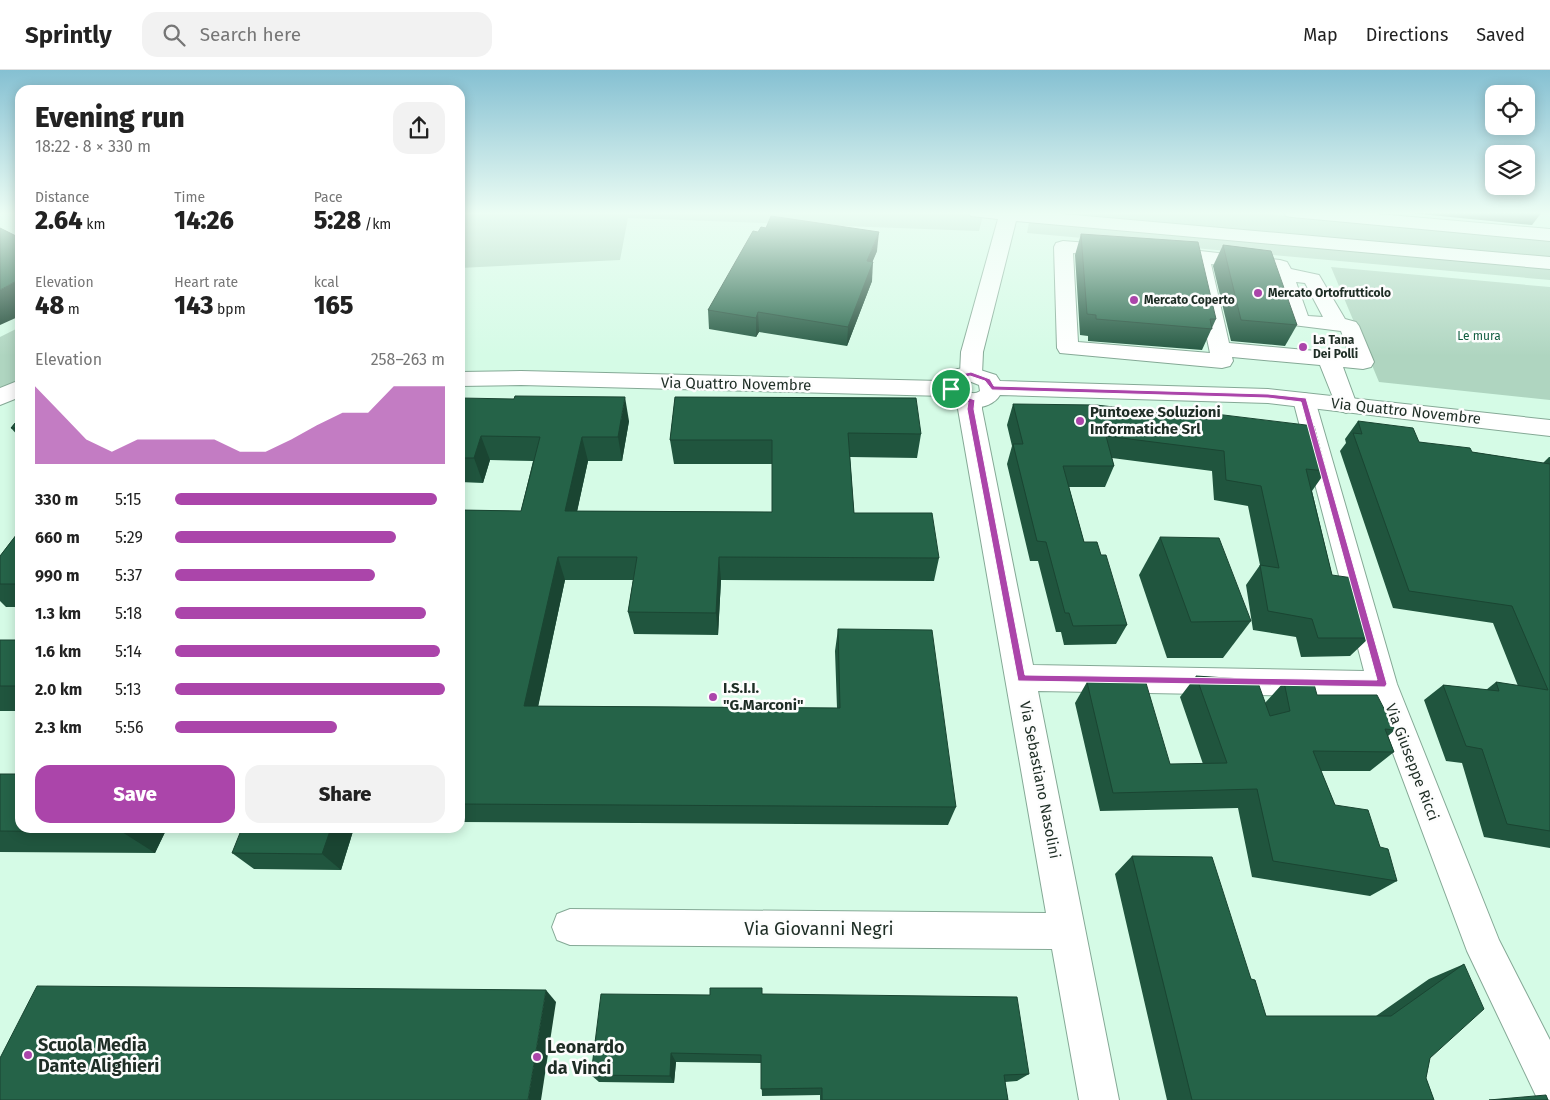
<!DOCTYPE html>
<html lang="en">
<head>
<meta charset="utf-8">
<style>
  body { margin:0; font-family:"Fira Sans",sans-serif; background:#f2f2f2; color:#222; height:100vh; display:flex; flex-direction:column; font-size:19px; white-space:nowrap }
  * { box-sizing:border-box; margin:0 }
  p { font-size:16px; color:#767676 }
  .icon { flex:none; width:28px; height:28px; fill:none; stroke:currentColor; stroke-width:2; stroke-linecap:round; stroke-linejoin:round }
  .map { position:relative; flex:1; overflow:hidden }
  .sheet { position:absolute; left:15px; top:15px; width:450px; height:748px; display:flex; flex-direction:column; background:#fff; border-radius:15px; box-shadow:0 2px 12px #0003 }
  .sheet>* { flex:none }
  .tools { position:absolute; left:1485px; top:15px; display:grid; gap:10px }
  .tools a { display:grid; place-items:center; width:50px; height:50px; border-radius:10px; background:#fff; box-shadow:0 2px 12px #0003; font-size:25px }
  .pin { position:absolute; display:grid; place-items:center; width:42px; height:42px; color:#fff; margin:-21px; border:2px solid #fff; border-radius:50%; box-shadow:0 1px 5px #0007 }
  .round { display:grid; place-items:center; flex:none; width:52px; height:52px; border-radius:15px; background:#f2f2f2 }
  .overview { display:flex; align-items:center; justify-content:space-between; height:85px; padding:0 20px }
  h1 { font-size:28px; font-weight:800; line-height:38px }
  .metrics { display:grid; grid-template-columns:repeat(3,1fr); gap:8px; height:85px; padding:5px 20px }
  .metrics div { display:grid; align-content:center }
  .metrics b { font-size:25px; font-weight:800 }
  .metrics small { font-size:14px; font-weight:400 }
  .metrics p { font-size:14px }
  .chart { height:140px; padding:10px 20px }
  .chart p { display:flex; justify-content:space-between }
  .chart svg { width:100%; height:90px; margin-top:5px; fill:#ab45aa; opacity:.7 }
  .cta { display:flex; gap:10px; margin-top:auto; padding:10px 20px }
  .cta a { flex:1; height:58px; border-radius:15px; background:#ab45aa; color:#fff; font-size:20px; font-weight:800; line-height:58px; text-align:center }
  .cta a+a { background:#f2f2f2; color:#222 }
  ul { padding:0 20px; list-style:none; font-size:16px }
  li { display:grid; grid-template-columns:80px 60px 1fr; align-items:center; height:38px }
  li i { height:12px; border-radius:6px; background:#ab45aa }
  header { display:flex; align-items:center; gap:30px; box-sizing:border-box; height:70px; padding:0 25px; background:#fff; border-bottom:1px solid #e0e0e0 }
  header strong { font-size:24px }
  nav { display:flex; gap:28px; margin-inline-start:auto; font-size:18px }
  .search { width:350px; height:45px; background:#f2f2f2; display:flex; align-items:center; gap:12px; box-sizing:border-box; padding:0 18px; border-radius:15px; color:#767676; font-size:19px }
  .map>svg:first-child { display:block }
</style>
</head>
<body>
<header>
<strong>Sprintly</strong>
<div class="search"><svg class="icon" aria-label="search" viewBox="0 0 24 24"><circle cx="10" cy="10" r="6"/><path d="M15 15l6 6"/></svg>Search here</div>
<nav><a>Map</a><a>Directions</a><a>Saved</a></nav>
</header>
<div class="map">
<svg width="1550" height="1030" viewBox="0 0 1550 1030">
  <rect width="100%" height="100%" fill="#d5fbe6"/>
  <g fill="#afd5c0">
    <polygon points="460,142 984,142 979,161 628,148 620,190 460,198"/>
    <polygon points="1031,142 1240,142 1550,169 1550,210 1027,163"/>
    <polygon points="1331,197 1550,217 1550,330 1379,312"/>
    <polygon points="20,257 20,309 0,319 0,267"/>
  </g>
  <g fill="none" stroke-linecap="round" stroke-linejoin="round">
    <g stroke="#85a996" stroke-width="2">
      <g id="minor">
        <polygon points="968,142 1040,142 1550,187 1550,199 1016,151 983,282 982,304 979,309 971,311 963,309 960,304 961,282 998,149 971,146"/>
        <polygon points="1283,142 1355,142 1550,159 1550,171 1292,147 1286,146"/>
        <path d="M1063 171 1114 175 1121 177 1124 181 1121 185 1114 187 1073 183 1078 272 1210 283 1190 187 1193 183 1200 181 1280 190 1287 192 1291 199 1319 205 1345 249 1356 252 1359 256 1374 292 1371 297 1363 299 1343 297 1357 335 1354 340 1346 343 1338 340 1320 295 1232 287 1233 291 1230 296 1222 298 1060 283 1057 278 1054 177 1056 173ZM1211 194 1272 201 1293 255 1341 261 1349 284 1229 273ZM1296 212 1305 213 1323 247 1308 246Z"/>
        <polygon points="20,310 20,327 0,335 0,318"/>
        <polygon points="971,323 979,325 982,330 982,339 1033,595 1364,601 1293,330 1296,325 1304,323 1312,325 1315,330 1397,614 1499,870 1550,970 1550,1030 1536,1026 1467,881 1372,627 1038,621 1119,1030 1079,1030 1052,879 570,875 557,870 552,857 557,844 570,839 1046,843 958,339 960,330 963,325"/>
      </g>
    </g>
    <g stroke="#85a996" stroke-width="2">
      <path id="major" d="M971 297 996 305 1000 311 1268 319 1550 350V366L1268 333 1000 325C990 342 957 342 945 326L521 315 460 316V302L521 301 941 311 951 300ZM969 311 979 315 980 321C974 325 969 323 963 319V313Z"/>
    </g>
    <use href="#minor" fill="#fff" fill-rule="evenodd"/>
    <use href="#major" fill="#fff" fill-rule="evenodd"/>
  </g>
  <g fill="#20553e">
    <polygon points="1400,142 1542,142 1532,155"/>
    <polygon points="1081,164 1216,249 1202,280 1088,271 1088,266 1080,265 1075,185"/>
    <polygon points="1223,175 1297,255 1285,276 1231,271 1213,196"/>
    <polygon points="877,181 872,192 872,211 847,276 759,262 756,267 709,259 708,240"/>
    <polygon points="675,327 921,364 917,388 850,387 854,443 939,488 934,511 721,510 718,565 634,564 628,542 633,510 565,510 538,636 837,638 835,581 838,559 956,737 948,755 460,752 460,440 521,441 533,391 490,390 483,413 460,412 460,328 629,351 622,391 588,391 577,441 772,442 772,394 674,394 670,370"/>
    <polygon points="1013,334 1164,343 1166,338 1326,401 1312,421 1332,505 1369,568 1350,586 1301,587 1296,567 1253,560 1246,515 1260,495 1248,436 1214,430 1212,401 1112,388 1114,396 1105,417 1069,417 1084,472 1101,485 1127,555 1116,574 1064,575 1061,562 1056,562 1038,491 1030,491 1007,394 1012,376 1007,355"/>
    <polygon points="20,347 20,368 11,358"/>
    <polygon points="1358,351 1419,372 1472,382 1543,393 1549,387 1550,387 1550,778 1484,767 1462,693 1446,691 1424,630 1443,615 1486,620 1496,612 1518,616 1493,553 1393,538 1340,381 1346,373 1345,369"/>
    <polygon points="20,460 20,537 6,537 0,531 0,486"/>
    <polygon points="1160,467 1251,551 1223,588 1167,588 1139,505"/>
    <rect x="0" y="570" width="20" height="71"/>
    <polygon points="1196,606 1265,633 1284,612 1317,625 1395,660 1388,666 1394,682 1370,701 1321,701 1335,735 1380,777 1397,811 1370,826 1252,807 1238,738 1100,741 1075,633 1087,612 1170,694 1203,694 1180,627"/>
    <polygon points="0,704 167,758 155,783 0,782"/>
    <polygon points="354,758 341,800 254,799 232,783"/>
    <polygon points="1132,786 1251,909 1266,946 1376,946 1429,909 1464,894 1430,988 1426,1008 1434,1030 1167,1030 1115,804"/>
    <polygon points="762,924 1029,1004 1017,1011 1005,1012 1008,1030 820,1030 820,1025 762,1026 761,993 676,992 674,1013 599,1012 591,1005 710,925"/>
  </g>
  <g fill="#1a4532">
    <polygon points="879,162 877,181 865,210 867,191"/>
    <polygon points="873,192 872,211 847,276 848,257"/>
    <polygon points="20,209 20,246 0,255 0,220"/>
    <polygon points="758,242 759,262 756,267 756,248"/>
    <polygon points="625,327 629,351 622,391 618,367"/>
    <polygon points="481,366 490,390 483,413 474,388"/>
    <polygon points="582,367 588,391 572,465 565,441"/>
    <polygon points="558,487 565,510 534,656 524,636"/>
    <polygon points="719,487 721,510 718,565 716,543"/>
    <polygon points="124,758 167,758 155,783 122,762"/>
    <polygon points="331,758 354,758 341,800 322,784"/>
    <polygon points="546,920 556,932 541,1030 528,1030"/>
    <polygon points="671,983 676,992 674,1013 670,1006"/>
  </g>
  <g fill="#256348" stroke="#1a4532">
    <polygon points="771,146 879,162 867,191 873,192 848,257 758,242 756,248 708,240 753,161 758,162 761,157 766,158"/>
    <polygon points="0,158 20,168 20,209 0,220"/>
    <polygon points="1081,164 1198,172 1216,249 1210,249 1212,259 1096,249 1096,245 1087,244"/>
    <polygon points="1223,175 1271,181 1297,255 1241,250"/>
    <polygon points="515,326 625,327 618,367 582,367 565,441 772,442 772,370 670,370 675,327 916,328 921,364 848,363 854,443 932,443 939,488 719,487 716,543 628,542 637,487 558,487 524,636 840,638 838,559 932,560 956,737 460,734 460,440 521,441 540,367 481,366 474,388 460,388 460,328 514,329"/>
    <polygon points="1013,334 1096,335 1167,343 1166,338 1314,356 1326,401 1306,399 1332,505 1353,508 1369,568 1318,568 1312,549 1268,541 1260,495 1279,498 1261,416 1226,410 1224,381 1106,366 1114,396 1063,396 1084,472 1097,472 1101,485 1106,485 1127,555 1073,556 1069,543 1065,543 1046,472 1037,471 1013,374 1023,374"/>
    <polygon points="20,347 20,358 11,358"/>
    <polygon points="1358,351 1413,358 1419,372 1470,378 1472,382 1550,394 1550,761 1507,754 1482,679 1466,676 1443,615 1499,621 1496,612 1548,620 1512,536 1409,521 1353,363 1362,364"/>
    <polygon points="20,460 20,514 0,514 0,486"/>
    <polygon points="1160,467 1219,468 1251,551 1191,552"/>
    <rect x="0" y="570" width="20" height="46"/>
    <polygon points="1196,606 1257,610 1270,646 1290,641 1284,612 1314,614 1317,625 1377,625 1395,660 1385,659 1394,682 1313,681 1335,735 1368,740 1380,777 1388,779 1397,811 1273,791 1257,719 1113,723 1087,612 1146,613 1170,694 1227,693"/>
    <polygon points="0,704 20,704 20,758 124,758 122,762 0,761"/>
    <polygon points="242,758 331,758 322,784 232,783"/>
    <polygon points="1132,786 1212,787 1251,909 1255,910 1266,946 1391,946 1464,894 1484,939 1430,988 1426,1008 1434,1030 1192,1030"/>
    <polygon points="37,916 546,920 528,1030 0,1030 0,988"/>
    <polygon points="710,918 762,918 762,924 1017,927 1029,1004 1004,1005 1008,1030 822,1030 822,1018 761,1019 761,985 671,983 670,1006 591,1005 601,924 710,925"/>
    <polygon points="1546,1025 1548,1030 1489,1030"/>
  </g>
  <linearGradient id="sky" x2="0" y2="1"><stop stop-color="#85c0d2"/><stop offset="0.5" stop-color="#ecfdf4"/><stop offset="1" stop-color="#ecfdf4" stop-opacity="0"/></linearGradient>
  <rect width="1550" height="286" fill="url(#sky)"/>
  <path fill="#ab45aa" stroke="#fff" fill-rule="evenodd" d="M971 302 990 309 994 316 1268 324 1306 328 1387 614 1385 617 1018 611 967 339 968 332C953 327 942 322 952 306ZM970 306 985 311 992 320 1268 328 1301 332 1377 610 1025 605 974 339 975 330 961 325 954 318 957 309Z"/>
  <g fill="#ab45aa" stroke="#fdfdfd" stroke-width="2">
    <circle cx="1258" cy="223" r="5"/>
    <circle cx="1134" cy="230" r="5"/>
    <circle cx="1303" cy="277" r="5"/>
    <circle cx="1080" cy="351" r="5"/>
    <circle cx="713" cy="627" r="5"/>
    <circle cx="28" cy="985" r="5"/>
    <circle cx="537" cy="987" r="5"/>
  </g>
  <g text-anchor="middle" stroke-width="5" stroke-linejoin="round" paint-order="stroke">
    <g font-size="12" font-weight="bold" fill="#1e2d25" stroke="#fdfdfd" text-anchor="start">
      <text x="1268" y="227">Mercato Ortofrutticolo</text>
      <text x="1144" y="234">Mercato Coperto</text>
      <text x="1313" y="274">La Tana<tspan x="1313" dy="14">Dei Polli</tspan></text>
    </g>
    <g font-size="12" fill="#125e41" stroke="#fdfdfd">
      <text x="1479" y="270">Le mura</text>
    </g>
    <g font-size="15" fill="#1e2d25" stroke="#fdfdfd">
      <text transform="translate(736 314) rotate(1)" y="5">Via Quattro Novembre</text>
      <text transform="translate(1406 341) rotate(6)" y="5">Via Quattro Novembre</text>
      <text transform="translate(1412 692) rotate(69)" y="5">Via Giuseppe Ricci</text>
      <text transform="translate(1040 710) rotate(79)" y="5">Via Sebastiano Nasolini</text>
    </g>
    <g font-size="15" font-weight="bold" fill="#1e2d25" stroke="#fdfdfd" text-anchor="start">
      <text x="1090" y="347">Puntoexe Soluzioni<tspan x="1090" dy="17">Informatiche Srl</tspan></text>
      <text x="723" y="623">I.S.I.I.<tspan x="723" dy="17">"G.Marconi"</tspan></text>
    </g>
    <g font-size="18" fill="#1e2d25" stroke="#fdfdfd">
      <text x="819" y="865">Via Giovanni Negri</text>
    </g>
    <g font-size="18" font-weight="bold" fill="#1e2d25" stroke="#fdfdfd" text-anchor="start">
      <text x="38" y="981">Scuola Media<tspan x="38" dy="21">Dante Alighieri</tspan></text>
      <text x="547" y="983">Leonardo<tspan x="547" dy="21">da Vinci</tspan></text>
    </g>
  </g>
</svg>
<div class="tools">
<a><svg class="icon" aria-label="locate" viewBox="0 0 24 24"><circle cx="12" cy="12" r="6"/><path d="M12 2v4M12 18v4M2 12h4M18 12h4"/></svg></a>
<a><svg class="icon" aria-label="layers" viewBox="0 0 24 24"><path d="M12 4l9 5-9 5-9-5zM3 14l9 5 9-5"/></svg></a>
</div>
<div class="pin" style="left:951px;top:319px;background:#1e9e55"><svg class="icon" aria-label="arrive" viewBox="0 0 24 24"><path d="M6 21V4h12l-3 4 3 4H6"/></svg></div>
<section class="sheet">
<div class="overview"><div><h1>Evening run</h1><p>18:22 · 8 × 330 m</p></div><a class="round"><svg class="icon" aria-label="share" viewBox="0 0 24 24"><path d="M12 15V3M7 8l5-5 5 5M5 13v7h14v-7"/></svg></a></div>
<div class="metrics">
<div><p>Distance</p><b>2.64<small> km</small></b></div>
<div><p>Time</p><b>14:26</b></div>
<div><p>Pace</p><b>5:28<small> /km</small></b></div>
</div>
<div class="metrics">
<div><p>Elevation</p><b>48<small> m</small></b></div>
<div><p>Heart rate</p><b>143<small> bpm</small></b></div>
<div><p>kcal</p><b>165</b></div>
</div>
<div class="chart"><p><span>Elevation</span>258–263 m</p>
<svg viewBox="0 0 160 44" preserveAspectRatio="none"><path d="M0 44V6L10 19L20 32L30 38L40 32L50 32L60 32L70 32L80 38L90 38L100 32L110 25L120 19L130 19L140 6L150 6L160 6V44z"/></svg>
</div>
<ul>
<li><b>330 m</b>5:15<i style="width:97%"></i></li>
<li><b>660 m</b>5:29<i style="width:82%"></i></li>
<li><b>990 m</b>5:37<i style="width:74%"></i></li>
<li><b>1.3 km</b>5:18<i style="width:93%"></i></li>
<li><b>1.6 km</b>5:14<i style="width:98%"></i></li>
<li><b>2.0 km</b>5:13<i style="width:100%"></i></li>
<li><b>2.3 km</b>5:56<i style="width:60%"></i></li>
</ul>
<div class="cta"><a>Save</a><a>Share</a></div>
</section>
</div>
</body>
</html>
